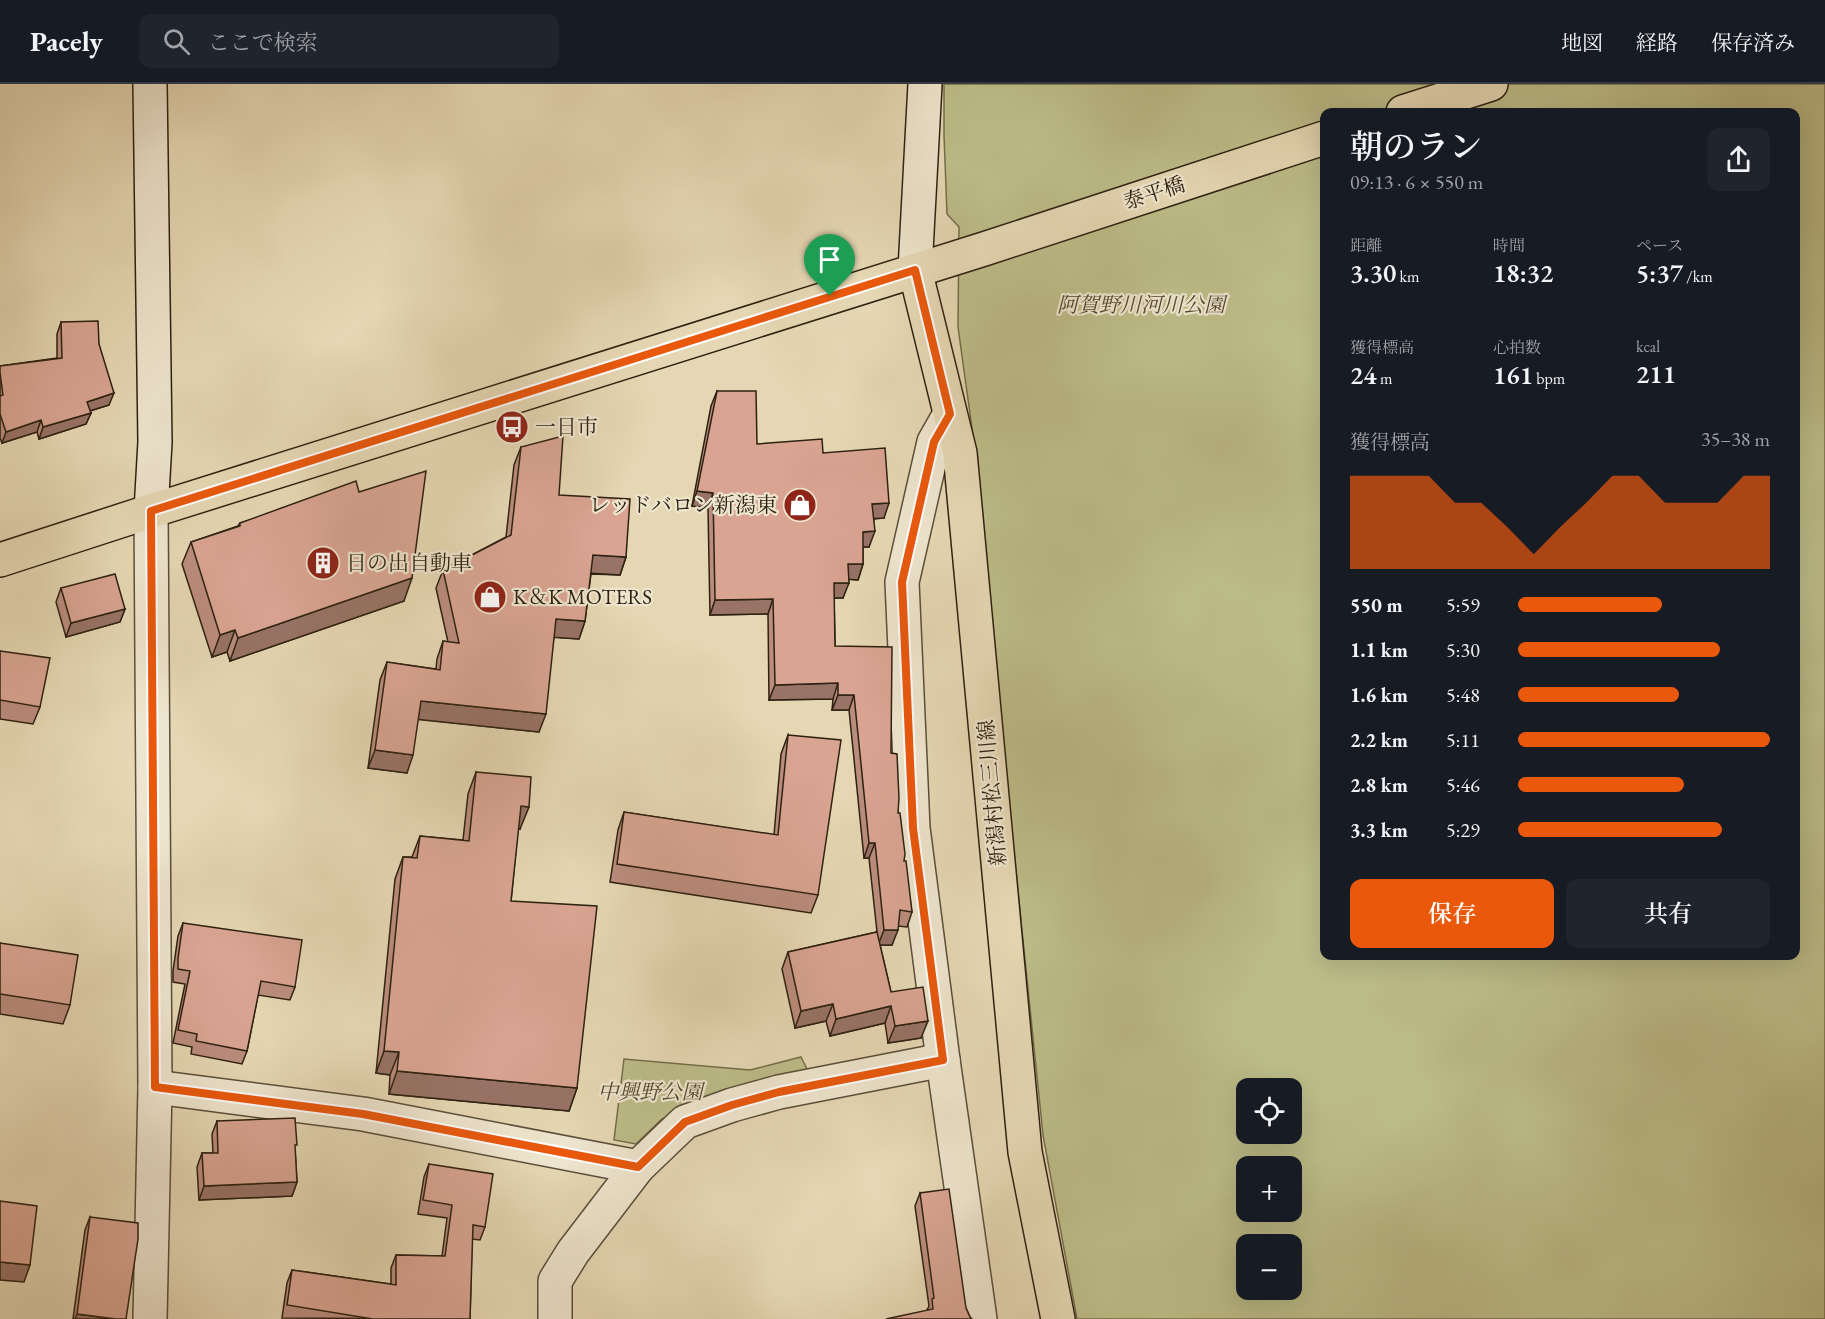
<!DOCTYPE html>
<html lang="ja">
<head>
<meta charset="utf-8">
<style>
  body { margin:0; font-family:"EB Garamond","Noto Serif JP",serif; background:#20242c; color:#f1f3f6; height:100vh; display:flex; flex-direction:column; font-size:22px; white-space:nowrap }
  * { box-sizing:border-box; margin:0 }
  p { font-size:20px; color:#9ea1a6 }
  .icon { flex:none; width:33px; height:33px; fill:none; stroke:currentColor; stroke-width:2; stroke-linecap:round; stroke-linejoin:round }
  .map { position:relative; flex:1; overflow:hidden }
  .sheet { position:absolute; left:1320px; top:24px; width:480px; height:852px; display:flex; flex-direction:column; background:#171b24; border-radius:12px; box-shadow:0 6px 24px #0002 }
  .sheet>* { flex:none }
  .tools { position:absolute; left:1236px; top:994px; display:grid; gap:12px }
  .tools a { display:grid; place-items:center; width:66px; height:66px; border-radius:12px; background:#171b24; box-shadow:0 6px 24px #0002; font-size:30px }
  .pin { position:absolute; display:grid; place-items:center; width:51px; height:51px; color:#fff; margin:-62px -26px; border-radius:50% 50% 50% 0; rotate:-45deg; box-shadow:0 0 6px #0007 }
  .pin .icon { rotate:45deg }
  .round { display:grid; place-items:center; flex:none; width:63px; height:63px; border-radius:12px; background:#20242c }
  .headline { display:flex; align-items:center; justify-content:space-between; height:102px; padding:0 30px }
  h1 { font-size:33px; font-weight:600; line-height:45px }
  .metrics { display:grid; grid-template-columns:repeat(3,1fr); gap:9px; height:102px; padding:6px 30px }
  .metrics div { display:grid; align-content:center }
  .metrics b { font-size:26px; font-weight:600 }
  .metrics small { font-size:16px; font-weight:400 }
  .metrics p { font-size:16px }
  .chart { height:168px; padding:12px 30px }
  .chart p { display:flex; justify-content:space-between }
  .chart svg { width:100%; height:108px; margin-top:6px; fill:#ea580c; opacity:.7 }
  .primary-button { display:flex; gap:12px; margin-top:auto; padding:12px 30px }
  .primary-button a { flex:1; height:69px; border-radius:12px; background:#ea580c; color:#fff; font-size:24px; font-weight:600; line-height:69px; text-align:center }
  .primary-button a+a { background:#20242c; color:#f1f3f6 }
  ul { padding:0 30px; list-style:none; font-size:20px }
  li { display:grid; grid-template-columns:96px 72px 1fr; align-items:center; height:45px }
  li i { height:15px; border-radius:8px; background:#ea580c }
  header { display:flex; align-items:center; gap:36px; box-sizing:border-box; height:84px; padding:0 30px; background:#171b24; border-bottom:2px solid #363941 }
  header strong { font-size:28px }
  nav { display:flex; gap:33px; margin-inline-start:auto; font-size:21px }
  .search { width:420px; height:54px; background:#20242c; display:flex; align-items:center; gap:15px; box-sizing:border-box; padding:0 21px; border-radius:12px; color:#9ea1a6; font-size:22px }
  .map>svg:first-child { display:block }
</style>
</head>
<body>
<header>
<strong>Pacely</strong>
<div class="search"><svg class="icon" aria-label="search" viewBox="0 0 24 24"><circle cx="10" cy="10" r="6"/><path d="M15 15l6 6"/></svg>ここで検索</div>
<nav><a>地図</a><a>経路</a><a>保存済み</a></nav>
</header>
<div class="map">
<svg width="1825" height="1235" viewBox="0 0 1825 1235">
  <rect width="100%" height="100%" fill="#e5d7b3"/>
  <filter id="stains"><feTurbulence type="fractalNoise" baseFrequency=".00333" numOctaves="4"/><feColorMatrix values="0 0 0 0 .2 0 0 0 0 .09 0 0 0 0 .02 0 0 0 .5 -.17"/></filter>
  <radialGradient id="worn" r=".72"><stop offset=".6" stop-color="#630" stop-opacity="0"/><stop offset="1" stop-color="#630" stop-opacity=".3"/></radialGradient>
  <g fill="#bcbc88" stroke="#746e4c" stroke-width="1.5" fill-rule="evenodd">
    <path d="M944 0H1825V1235H1077L1043 1051 997 602 976 373 958 243 959 143 947 130 944 51ZM1324 28H1796V872H1324ZM1246 1005H1292V1050H1246ZM1246 1083H1292V1128H1246ZM1246 1161H1292V1206H1246Z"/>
    <polygon points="801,973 808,987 753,998 662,1035 636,1060 614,1056 624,975 750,986"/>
  </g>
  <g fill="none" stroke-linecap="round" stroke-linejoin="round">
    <g stroke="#5b4e3a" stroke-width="36">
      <g id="street">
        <polyline points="950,330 934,358 902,498 913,744 943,976 980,1235"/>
        <polyline points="155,1003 363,1030 638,1083 685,1038 732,1021 779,1008 943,976"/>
        <polyline points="150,1235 155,1003 151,427"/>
        <polyline points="555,1235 555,1197 573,1168 638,1083"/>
      </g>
    </g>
    <g stroke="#2d2111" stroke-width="36">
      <g id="secondary">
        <polyline points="150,0 155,358 151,427"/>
        <polyline points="915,186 925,0"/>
      </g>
    </g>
    <g stroke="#2d2111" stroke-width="36">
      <g id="primary">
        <polyline points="1403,28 1491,0"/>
        <polyline points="915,186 960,369 1025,1068 1058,1235"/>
        <polyline points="0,476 151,427 984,165 1324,54"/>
      </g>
    </g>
    <use href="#street" stroke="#eee5ce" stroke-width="33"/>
    <use href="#secondary" stroke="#eee5ce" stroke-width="33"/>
    <use href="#primary" stroke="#e5d7b3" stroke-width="33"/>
  </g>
  <g fill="#bb8d7e" stroke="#2d2111" stroke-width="1.5">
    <polygon points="61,238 99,260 109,321 90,327 91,329 86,340 39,355 37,348 2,359 0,354 0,282 57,274 57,250"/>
    <polygon points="717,307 757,360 823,369 884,434 874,435 869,463 863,463 863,480 858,496 849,495 843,514 834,514 835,562 891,669 904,777 912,828 907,843 898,842 892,861 880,861 891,908 921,954 888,959 885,939 830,952 826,937 795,944 782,885 788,868 877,848 869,774 864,774 849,626 832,626 833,615 769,616 768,530 710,531 708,424 692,422 711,322"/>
    <polygon points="521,363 559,411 626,473 620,491 591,490 585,537 579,555 554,553 539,648 418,635 407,689 368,684 380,596 387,578 436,585 437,575 443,557 448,558 436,504 443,486 506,453 514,381"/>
    <polygon points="359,408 404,517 230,577 227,568 212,573 182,480 191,458 238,442 240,439"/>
    <polygon points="61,504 125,525 120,538 66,553 56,518"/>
    <polygon points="0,567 40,623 33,640 0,635"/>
    <polygon points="788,651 818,811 811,829 610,798 618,746 624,728 774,751 781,670"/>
    <polygon points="476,688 520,745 518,745 511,817 577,1004 569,1027 389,1010 390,991 376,989 395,795 403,773 412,773 420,752 463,756 468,710"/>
    <polygon points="183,839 295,903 290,916 258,911 247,967 242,980 191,970 192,963 173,959 185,900 173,898 173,887 178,852"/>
    <polygon points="0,859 70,921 63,940 0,930"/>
    <polygon points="217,1037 295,1065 297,1098 292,1112 199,1116 197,1083 202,1069 213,1069 212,1050"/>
    <polygon points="429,1080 485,1143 480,1156 472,1155 470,1235 282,1234 287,1199 292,1186 391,1200 391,1184 396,1171 442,1172 447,1134 418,1130 424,1093"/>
    <polygon points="920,1109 966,1224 970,1233 927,1226 929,1222 915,1122"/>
    <polygon points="90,1133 126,1235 73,1235 85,1146"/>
  </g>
  <g fill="#987366" stroke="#2d2111" stroke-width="1.5">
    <polygon points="114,309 109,321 83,329 87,318"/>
    <polygon points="91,329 86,340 39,355 43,343"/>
    <polygon points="41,336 37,348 2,359 6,348"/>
    <polygon points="697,407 713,409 708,424 692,422"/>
    <polygon points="889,419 884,434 867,435 872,420"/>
    <polygon points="875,447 869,463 858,463 863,448"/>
    <polygon points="593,471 626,473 620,491 587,489"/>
    <polygon points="848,480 863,480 858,496 843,495"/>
    <polygon points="412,494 404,517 230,577 238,554"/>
    <polygon points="834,499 849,499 843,514 829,514"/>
    <polygon points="773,515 768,530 710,531 715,516"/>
    <polygon points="125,525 120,538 66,553 71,539"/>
    <polygon points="556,535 585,537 579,555 549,553"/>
    <polygon points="235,546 227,568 212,573 220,551"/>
    <polygon points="838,599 833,615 769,616 775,601"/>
    <polygon points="838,611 854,611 849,626 832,626"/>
    <polygon points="421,617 546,630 539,648 414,635"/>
    <polygon points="375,666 413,671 407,689 368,684"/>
    <polygon points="521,722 529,723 520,745 512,745"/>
    <polygon points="869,759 875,759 869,774 864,774"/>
    <polygon points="884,846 898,846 892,861 878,861"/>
    <polygon points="833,920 826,937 795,944 801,927"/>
    <polygon points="891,922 885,939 830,952 836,935"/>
    <polygon points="928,937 921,954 888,959 895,942"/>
    <polygon points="384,967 399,968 390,991 376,989"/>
    <polygon points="397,987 577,1004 569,1027 389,1010"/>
    <polygon points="297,1098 292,1112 199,1116 204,1102"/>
    <polygon points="0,1178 30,1181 24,1198 0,1196"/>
    <polygon points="77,1230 116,1235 75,1235"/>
  </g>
  <g fill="#d9a492" stroke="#2d2111" stroke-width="1.5">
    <polygon points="98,237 99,260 114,309 87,318 91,329 43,343 41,336 6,348 0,330 0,312 3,311 0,289 0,282 62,274 61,238"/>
    <polygon points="717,307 756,307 757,360 822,355 823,369 885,364 889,419 872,420 875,447 863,448 863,480 848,480 849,499 834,499 835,562 892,563 891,669 897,670 899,714 898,729 900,729 905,770 904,777 906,777 912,828 900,826 898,846 884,846 875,759 869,759 854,611 838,611 838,599 775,601 773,515 715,516 713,409 697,407"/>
    <polygon points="563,352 559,411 630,415 626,473 593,471 585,537 556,535 546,630 421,617 413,671 375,666 387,578 440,586 443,557 459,559 443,486 511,451 521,363"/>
    <polygon points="426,387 412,494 238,554 235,546 220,551 191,458 240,442 240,439 356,397 359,408"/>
    <polygon points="115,490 125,525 71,539 61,504"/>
    <polygon points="0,567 50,574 40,623 0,616"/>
    <polygon points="788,651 841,656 818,811 617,780 624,728 778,751"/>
    <polygon points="476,688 531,693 529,723 521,722 511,817 597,822 577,1004 397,987 399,968 384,967 403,773 417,774 420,752 469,757"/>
    <polygon points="183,839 302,856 295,903 261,897 247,967 196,957 197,950 178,946 190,887 178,885 178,874"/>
    <polygon points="877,848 891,908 923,903 928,937 895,942 891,922 836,935 833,920 801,927 788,868"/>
    <polygon points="0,859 78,871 70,921 0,910"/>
    <polygon points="295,1034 297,1061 295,1061 297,1098 204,1102 202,1069 218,1069 217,1037"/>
    <polygon points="429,1080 493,1090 485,1143 473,1141 470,1235 373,1235 287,1221 292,1186 396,1201 396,1171 445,1172 452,1121 423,1116"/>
    <polygon points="949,1105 966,1224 970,1233 972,1235 886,1235 933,1225 932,1215 934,1214 920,1109"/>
    <polygon points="0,1117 37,1122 30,1181 0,1178"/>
    <polygon points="90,1133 138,1139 138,1155 126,1235 116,1235 77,1230"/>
  </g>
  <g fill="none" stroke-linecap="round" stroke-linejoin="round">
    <g stroke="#fff" stroke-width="12">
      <polygon id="route" points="915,186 950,330 934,358 902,498 913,744 943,976 779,1008 732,1021 685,1038 638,1083 363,1030 155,1003 151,427"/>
    </g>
    <use href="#route" stroke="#ea580c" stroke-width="8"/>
  </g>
  <defs>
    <g id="bus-disc" transform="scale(1.725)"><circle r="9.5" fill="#8f2418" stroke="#eee5ce"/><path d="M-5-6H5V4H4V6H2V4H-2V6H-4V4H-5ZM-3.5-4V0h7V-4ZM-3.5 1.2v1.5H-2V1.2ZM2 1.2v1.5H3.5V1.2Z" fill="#fff"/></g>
    <g id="shop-disc" transform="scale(1.725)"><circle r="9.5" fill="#8f2418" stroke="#eee5ce"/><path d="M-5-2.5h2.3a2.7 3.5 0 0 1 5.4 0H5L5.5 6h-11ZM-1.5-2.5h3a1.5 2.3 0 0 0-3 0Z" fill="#fff"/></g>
    <g id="building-disc" transform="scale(1.725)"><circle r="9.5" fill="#8f2418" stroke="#eee5ce"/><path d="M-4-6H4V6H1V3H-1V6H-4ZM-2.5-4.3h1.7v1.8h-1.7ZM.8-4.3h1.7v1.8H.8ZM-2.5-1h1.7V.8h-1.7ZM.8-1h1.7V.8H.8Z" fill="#fff"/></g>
  </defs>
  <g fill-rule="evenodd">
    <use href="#bus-disc" x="512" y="343"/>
    <use href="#shop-disc" x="800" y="421"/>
    <use href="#building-disc" x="323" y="479"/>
    <use href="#shop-disc" x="490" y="513"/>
  </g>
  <g text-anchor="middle" stroke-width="4.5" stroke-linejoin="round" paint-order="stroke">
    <g font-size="21" fill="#2d2111" stroke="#eee5ce">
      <text transform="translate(1154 109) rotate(-18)" y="7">泰平橋</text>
      <text transform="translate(992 709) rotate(-95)" y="7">新潟村松三川線</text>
    </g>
    <g font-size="21" font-style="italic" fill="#51482f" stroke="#eee5ce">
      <text x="1141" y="228">阿賀野川河川公園</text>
      <text x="650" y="1015">中興野公園</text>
    </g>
    <g font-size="21" fill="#2d2111" stroke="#eee5ce" text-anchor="start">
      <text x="535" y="350">一日市</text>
      <text x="777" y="428" text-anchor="end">レッドバロン新潟東</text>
      <text x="346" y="486">日の出自動車</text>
      <text x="513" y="520">K＆K MOTERS</text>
    </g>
  </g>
  <rect width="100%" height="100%" filter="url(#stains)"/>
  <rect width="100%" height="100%" fill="url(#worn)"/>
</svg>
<div class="tools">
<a><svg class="icon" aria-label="locate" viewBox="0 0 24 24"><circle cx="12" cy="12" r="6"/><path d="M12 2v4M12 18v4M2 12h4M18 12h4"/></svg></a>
<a>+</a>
<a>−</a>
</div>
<div class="pin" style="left:830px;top:212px;background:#1e9e55"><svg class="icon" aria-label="arrive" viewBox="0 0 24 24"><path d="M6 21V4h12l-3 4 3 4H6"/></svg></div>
<section class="sheet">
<div class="headline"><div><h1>朝のラン</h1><p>09:13 · 6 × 550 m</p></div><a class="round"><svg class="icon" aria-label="share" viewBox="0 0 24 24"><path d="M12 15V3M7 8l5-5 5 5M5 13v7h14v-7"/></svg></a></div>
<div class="metrics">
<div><p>距離</p><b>3.30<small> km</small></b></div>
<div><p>時間</p><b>18:32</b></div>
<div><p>ペース</p><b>5:37<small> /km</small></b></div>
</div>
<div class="metrics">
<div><p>獲得標高</p><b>24<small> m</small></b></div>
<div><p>心拍数</p><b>161<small> bpm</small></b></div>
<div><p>kcal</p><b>211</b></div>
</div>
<div class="chart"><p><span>獲得標高</span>35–38 m</p>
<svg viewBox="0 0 160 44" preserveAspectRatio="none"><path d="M0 44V6L10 6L20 6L30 6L40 17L50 17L60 27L70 38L80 27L90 17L100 6L110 6L120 17L130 17L140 17L150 6L160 6V44z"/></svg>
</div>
<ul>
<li><b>550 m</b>5:59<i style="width:57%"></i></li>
<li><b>1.1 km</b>5:30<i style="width:80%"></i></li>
<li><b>1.6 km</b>5:48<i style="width:64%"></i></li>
<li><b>2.2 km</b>5:11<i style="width:100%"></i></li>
<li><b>2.8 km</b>5:46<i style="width:66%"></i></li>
<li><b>3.3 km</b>5:29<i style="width:81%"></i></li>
</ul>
<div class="primary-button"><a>保存</a><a>共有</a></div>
</section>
</div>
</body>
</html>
